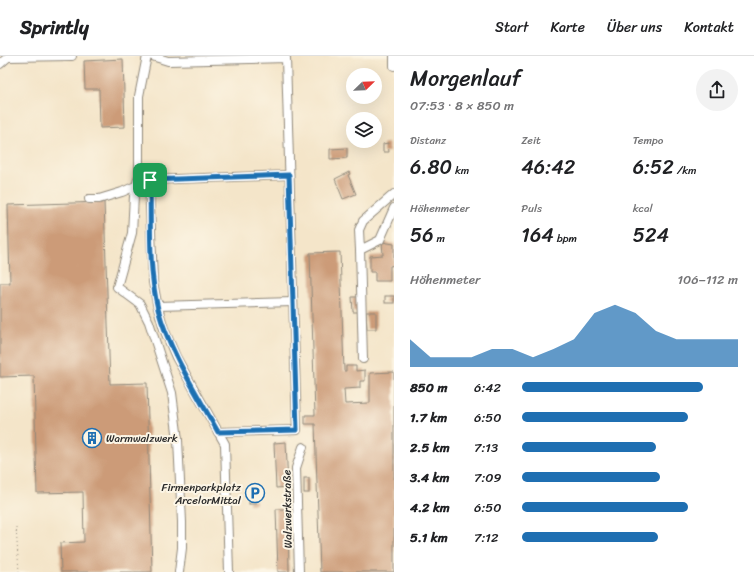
<!DOCTYPE html>
<html lang="de">
<head>
<meta charset="utf-8">
<style>
  body { margin:0; font-family:Sriracha,sans-serif; background:#f2f2f2; color:#202124; height:100vh; display:flex; flex-direction:column; font-size:15px; white-space:nowrap }
  * { box-sizing:border-box; margin:0 }
  p { font-size:13px; color:#757577 }
  .icon { flex:none; width:22px; height:22px; fill:none; stroke:currentColor; stroke-width:2; stroke-linecap:round; stroke-linejoin:round }
  .map { position:relative; flex:1; overflow:hidden }
  .details { display:flex; flex-direction:column; background:#fff; width:360px }
  .details>* { flex:none }
  .needle { width:26px; rotate:67deg }
  .controls { position:absolute; left:346px; top:12px; display:grid; gap:8px }
  .controls a { display:grid; place-items:center; width:36px; height:36px; border-radius:50%; background:#fff; box-shadow:0 4px 16px #0002; font-size:20px }
  .pin { position:absolute; display:grid; place-items:center; width:34px; height:34px; color:#fff; margin:-17px; border-radius:8px; box-shadow:0 2px 6px #0006 }
  .round { display:grid; place-items:center; flex:none; width:42px; height:42px; border-radius:21px; background:#f2f2f2 }
  .head { display:flex; align-items:center; justify-content:space-between; height:68px; padding:0 16px }
  h1 { font-size:22px; font-weight:600; line-height:30px }
  .figures { display:grid; grid-template-columns:repeat(3,1fr); gap:6px; height:68px; padding:4px 16px }
  .figures div { display:grid; align-content:center }
  .figures b { font-size:20px; font-weight:600 }
  .figures small { font-size:11px; font-weight:400 }
  .figures p { font-size:11px }
  .chart { height:112px; padding:8px 16px }
  .chart p { display:flex; justify-content:space-between }
  .chart svg { width:100%; height:72px; margin-top:4px; fill:#1f6fb2; opacity:.7 }
  ul { padding:0 16px; list-style:none; font-size:13px }
  li { display:grid; grid-template-columns:64px 48px 1fr; align-items:center; height:30px }
  li i { height:10px; border-radius:5px; background:#1f6fb2 }
  header { display:flex; align-items:center; gap:24px; box-sizing:border-box; height:56px; padding:0 20px; background:#fff; border-bottom:1px solid #e0e0e0 }
  header strong { font-size:19px }
  nav { display:flex; gap:22px; margin-inline-start:auto; font-size:14px }
  main { display:flex; flex:1; min-height:0 }
  .map>svg:first-child { display:block }
</style>
</head>
<body>
<header>
<strong>Sprintly</strong>
<nav><a>Start</a><a>Karte</a><a>Über uns</a><a>Kontakt</a></nav>
</header>
<main>
<div class="map">
<svg width="394" height="516" viewBox="0 0 394 516">
  <rect width="100%" height="100%" fill="#fcf5e5"/>
  <filter id="ink" filterUnits="userSpaceOnUse"><feTurbulence type="fractalNoise" baseFrequency=".025" numOctaves="2"/><feDisplacementMap in="SourceGraphic" scale="8" xChannelSelector="R" yChannelSelector="G"/><feConvolveMatrix kernelMatrix="1 2 1 2 8 2 1 2 1" color-interpolation-filters="sRGB"/></filter>
  <filter id="wash" filterUnits="userSpaceOnUse"><feTurbulence type="fractalNoise" baseFrequency=".012" numOctaves="4" result="noise"/><feDisplacementMap in="SourceGraphic" scale="16" xChannelSelector="R" yChannelSelector="G"/><feGaussianBlur stdDeviation="0.9" result="paint"/><feColorMatrix in="noise" values="0 0 0 0 0 0 0 0 0 0 0 0 0 0 0 0 0 1.4 0 .05"/><feComposite in="paint" operator="in"/></filter>
  <g filter="url(#wash)">
    <rect width="100%" height="100%" fill="#f4e5c9"/>
    <g id="blocks">
      <g fill="#cc9b78">
        <polygon points="123,3 125,71 100,72 99,33 85,33 84,5"/>
        <polygon points="388,87 389,96 383,96 383,88"/>
        <polygon points="347,92 347,102 330,103 330,93"/>
        <polygon points="349,116 350,118 348,119 356,138 343,143 335,123"/>
        <polygon points="104,146 110,328 147,327 152,516 61,516 60,487 84,486 83,436 37,437 34,320 0,321 0,227 10,227 8,149"/>
        <polygon points="382,186 394,188 394,209 390,210 390,225 375,225 375,216 370,216 370,200 383,199"/>
        <polygon points="340,196 344,315 346,315 346,310 356,310 356,315 365,314 365,325 360,325 360,332 344,333 345,348 370,347 370,317 394,316 394,516 320,516 315,368 305,368 305,359 315,359 310,197"/>
        <rect x="385" y="240" width="9" height="7"/>
        <polygon points="352,241 360,241 359,256 353,256"/>
        <polygon points="366,256 376,256 376,273 367,273"/>
        <polygon points="286,386 288,431 276,432 274,387"/>
        <rect x="304" y="422" width="5" height="15"/>
        <rect x="249" y="444" width="7" height="4"/>
        <polygon points="276,453 288,453 289,516 278,516"/>
      </g>
    </g>
  </g>
  <g filter="url(#ink)">
    <use href="#blocks" fill-opacity="0" stroke="#90887a" stroke-width="1"/>
    <g fill="none" stroke-linecap="round" stroke-linejoin="round">
      <g stroke="#90887a" stroke-width="10">
        <g id="minor">
          <polyline points="147,0 139,40 139,119 134,140 132,177 117,231 140,248 149,266 172,337 178,384 182,466 182,492 179,516"/>
          <polyline points="152,0 168,5 286,2 297,374 218,376"/>
          <polyline points="394,0 394,10"/>
          <polyline points="0,8 8,1 72,0"/>
          <polyline points="149,124 153,226 158,252 164,273 176,301 225,388 229,516"/>
          <polyline points="89,143 99,143 122,136 149,124 289,119"/>
          <polyline points="360,194 359,174 363,165 394,138"/>
          <polyline points="158,250 293,246"/>
          <polyline points="363,303 360,194 380,184 394,152"/>
          <polyline points="299,516 296,412 303,391"/>
        </g>
      </g>
      <polyline stroke="#90887a" stroke-width="1" stroke-dasharray="1 3" stroke-linecap="butt" points="16,471 19,516"/>
      <use href="#minor" stroke="#fff" stroke-width="8"/>
    </g>
  </g>
  <g fill="none" stroke-linecap="round" stroke-linejoin="round" filter="url(#ink)">
    <g stroke="#fff" stroke-width="8">
      <path id="route" d="M289 119 297 374 218 376C196 336 170 297 158 253 148 212 151 166 150 124Z"/>
    </g>
    <use href="#route" stroke="#1f6fb2" stroke-width="5"/>
  </g>
  <defs>
    <g id="building-ring" transform="scale(1)"><circle r="9.5" fill="#fcf5e5" stroke="#1f6fb2" stroke-width="1.5"/><path d="M-4-6H4V6H1V3H-1V6H-4ZM-2.5-4.3h1.7v1.8h-1.7ZM.8-4.3h1.7v1.8H.8ZM-2.5-1h1.7V.8h-1.7ZM.8-1h1.7V.8H.8Z" fill="#1f6fb2"/></g>
    <g id="parking-ring" transform="scale(1)"><circle r="9.5" fill="#fcf5e5" stroke="#1f6fb2" stroke-width="1.5"/><path d="M-3.5-5.5H1a3.5 3.5 0 0 1 0 7H-1V5.5H-3.5ZM-1-3.4V-.6H.8a1.4 1.4 0 0 0 0-2.8Z" fill="#1f6fb2"/></g>
  </defs>
  <g fill-rule="evenodd">
    <use href="#building-ring" x="92" y="382"/>
    <use href="#parking-ring" x="255" y="437"/>
  </g>
  <g text-anchor="middle" stroke-width="4" stroke-linejoin="round" paint-order="stroke">
    <g font-size="11" fill="#2b2b2b" stroke="#fcf5e5" text-anchor="start">
      <text x="106" y="386">Warmwalzwerk</text>
      <text x="241" y="435" text-anchor="end">Firmenparkplatz<tspan x="241" dy="13">ArcelorMittal</tspan></text>
    </g>
    <g font-size="11" fill="#2b2b2b" stroke="#fcf5e5">
      <text transform="translate(287 453) rotate(-91)" y="4">Walzwerkstraße</text>
    </g>
  </g>
</svg>
<div class="controls">
<a><svg class="needle" viewBox="-14 -14 28 28"><path d="M0-13l5 13h-10z" fill="#e53935"/><path d="M0 13l5-13h-10z" fill="#757577"/></svg></a>
<a><svg class="icon" aria-label="layers" viewBox="0 0 24 24"><path d="M12 4l9 5-9 5-9-5zM3 14l9 5 9-5"/></svg></a>
</div>
<div class="pin" style="left:150px;top:124px;background:#1e9e55"><svg class="icon" aria-label="arrive" viewBox="0 0 24 24"><path d="M6 21V4h12l-3 4 3 4H6"/></svg></div>
</div>
<section class="details">
<div class="head"><div><h1>Morgenlauf</h1><p>07:53 · 8 × 850 m</p></div><a class="round"><svg class="icon" aria-label="share" viewBox="0 0 24 24"><path d="M12 15V3M7 8l5-5 5 5M5 13v7h14v-7"/></svg></a></div>
<div class="figures">
<div><p>Distanz</p><b>6.80<small> km</small></b></div>
<div><p>Zeit</p><b>46:42</b></div>
<div><p>Tempo</p><b>6:52<small> /km</small></b></div>
</div>
<div class="figures">
<div><p>Höhenmeter</p><b>56<small> m</small></b></div>
<div><p>Puls</p><b>164<small> bpm</small></b></div>
<div><p>kcal</p><b>524</b></div>
</div>
<div class="chart"><p><span>Höhenmeter</span>106–112 m</p>
<svg viewBox="0 0 160 44" preserveAspectRatio="none"><path d="M0 44V27L10 38L20 38L30 38L40 33L50 33L60 38L70 33L80 27L90 11L100 6L110 11L120 22L130 27L140 27L150 27L160 27V44z"/></svg>
</div>
<ul>
<li><b>850 m</b>6:42<i style="width:84%"></i></li>
<li><b>1.7 km</b>6:50<i style="width:77%"></i></li>
<li><b>2.5 km</b>7:13<i style="width:62%"></i></li>
<li><b>3.4 km</b>7:09<i style="width:64%"></i></li>
<li><b>4.2 km</b>6:50<i style="width:77%"></i></li>
<li><b>5.1 km</b>7:12<i style="width:63%"></i></li>
</ul>
</section>
</main>
</body>
</html>
